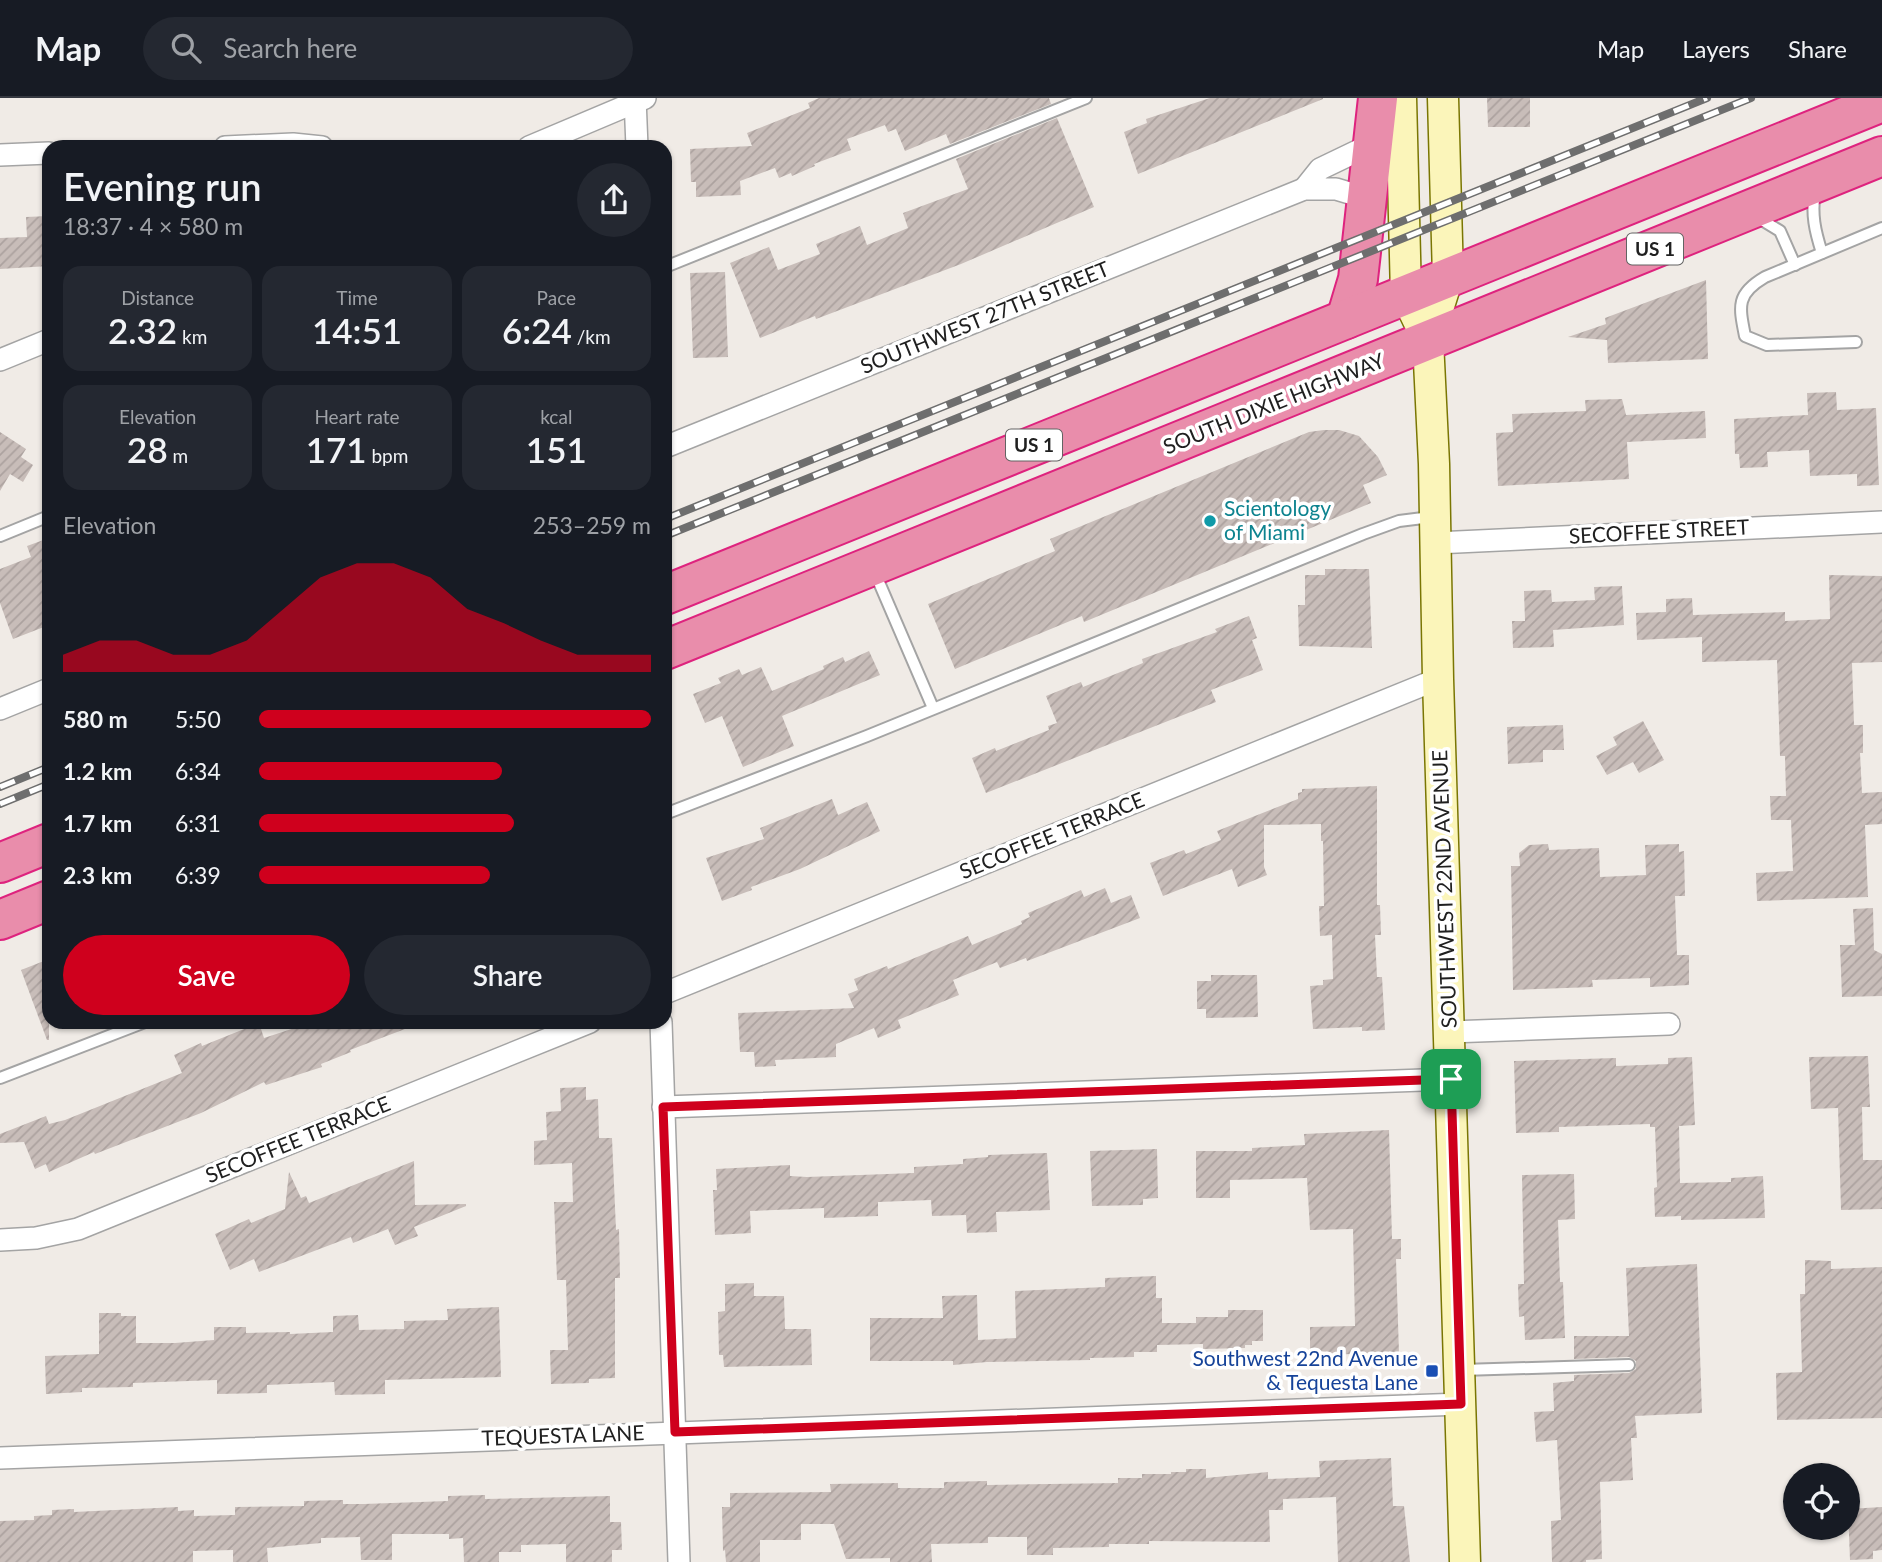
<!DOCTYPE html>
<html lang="en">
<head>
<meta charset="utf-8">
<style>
  body { margin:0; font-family:Lato,sans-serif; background:#242831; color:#f1f3f6; height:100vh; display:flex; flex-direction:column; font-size:26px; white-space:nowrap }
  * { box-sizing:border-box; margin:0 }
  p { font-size:23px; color:#9ea1a6 }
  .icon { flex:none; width:38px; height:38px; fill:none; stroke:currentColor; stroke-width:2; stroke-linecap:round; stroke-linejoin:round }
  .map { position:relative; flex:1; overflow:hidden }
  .details { position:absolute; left:42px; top:42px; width:630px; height:889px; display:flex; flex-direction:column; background:#171b24; border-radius:21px; box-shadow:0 2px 5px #0004 }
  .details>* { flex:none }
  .fabs { position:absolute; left:1783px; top:1365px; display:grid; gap:14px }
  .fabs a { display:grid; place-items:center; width:77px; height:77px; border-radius:50%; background:#171b24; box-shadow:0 2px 5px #0004; font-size:35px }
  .pin { position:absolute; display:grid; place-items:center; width:60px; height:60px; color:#fff; margin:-30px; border-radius:14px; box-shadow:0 4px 10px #0006 }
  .round { display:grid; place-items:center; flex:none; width:74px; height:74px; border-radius:37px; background:#242831 }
  .headline { display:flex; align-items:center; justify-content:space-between; height:119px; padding:0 21px }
  h1 { font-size:38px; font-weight:600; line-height:52px }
  .metrics { display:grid; grid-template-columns:repeat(3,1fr); gap:10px; height:119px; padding:7px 21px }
  .metrics div { display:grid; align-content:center; border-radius:18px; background:#242831; text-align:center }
  .metrics b { font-size:35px; font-weight:600 }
  .metrics small { font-size:19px; font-weight:400 }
  .metrics p { font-size:19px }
  .chart { height:196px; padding:14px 21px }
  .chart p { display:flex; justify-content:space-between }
  .chart svg { width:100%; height:126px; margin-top:7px; fill:#cf001d; opacity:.7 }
  .primary-button { display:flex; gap:14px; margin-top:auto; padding:14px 21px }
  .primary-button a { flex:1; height:80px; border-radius:42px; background:#cf001d; color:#fff; font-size:28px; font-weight:600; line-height:80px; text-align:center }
  .primary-button a+a { background:#242831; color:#f1f3f6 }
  ul { padding:0 21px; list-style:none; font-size:23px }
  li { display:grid; grid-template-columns:112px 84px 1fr; align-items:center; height:52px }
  li i { height:18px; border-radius:9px; background:#cf001d }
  header { display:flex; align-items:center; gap:42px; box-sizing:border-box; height:98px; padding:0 35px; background:#171b24; border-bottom:2px solid #363941 }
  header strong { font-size:33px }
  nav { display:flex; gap:38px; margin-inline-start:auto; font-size:24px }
  .search { width:490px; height:63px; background:#242831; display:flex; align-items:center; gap:18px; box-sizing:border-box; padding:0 24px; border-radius:38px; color:#9ea1a6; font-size:26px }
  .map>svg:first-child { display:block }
</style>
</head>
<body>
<header>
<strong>Map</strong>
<div class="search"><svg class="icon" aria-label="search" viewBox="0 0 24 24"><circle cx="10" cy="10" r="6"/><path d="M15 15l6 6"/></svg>Search here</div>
<nav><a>Map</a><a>Layers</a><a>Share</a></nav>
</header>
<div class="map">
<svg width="1882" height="1464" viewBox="0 0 1882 1464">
  <defs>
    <pattern id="building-hatch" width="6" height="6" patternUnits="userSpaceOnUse" patternTransform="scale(1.75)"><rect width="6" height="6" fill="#c8bdb9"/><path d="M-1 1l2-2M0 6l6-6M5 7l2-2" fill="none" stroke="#aca29f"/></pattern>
  </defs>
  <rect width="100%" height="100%" fill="#f0ebe6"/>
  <g fill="url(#building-hatch)">
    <polygon points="819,0 1049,0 1051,6 950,46 946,36 905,53 896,31 888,34 885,27 847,41 851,52 814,66 815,68 792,78 791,75 779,80 775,70 740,83 741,97 696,99 696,84 691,84 690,51 752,48 747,35 810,10 808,5"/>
    <polygon points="1210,0 1323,0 1323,1 1138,76 1124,34 1147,25 1146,21"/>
    <polygon points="1487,0 1530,0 1530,29 1488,29"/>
    <polygon points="1057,20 1094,109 961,166 816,221 815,218 760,240 730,165 769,149 778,172 820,156 816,146 860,128 867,147 908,130 903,115 968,91 956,61"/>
    <polygon points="49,118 49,168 0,171 0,140 27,139 26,119"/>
    <polygon points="725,174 728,259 693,260 690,175"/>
    <polygon points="1706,182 1708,261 1608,265 1607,242 1568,239 1606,226 1605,220"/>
    <polygon points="1836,294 1837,312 1876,310 1879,387 1857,388 1857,376 1810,378 1809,352 1767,354 1768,369 1740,370 1739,356 1735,356 1734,321 1808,317 1807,295"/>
    <polygon points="1622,301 1626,317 1705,313 1706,340 1627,344 1629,381 1498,388 1496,335 1513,334 1512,316 1586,313 1585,302"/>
    <polygon points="1324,332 1339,332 1359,338 1378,359 1387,377 1363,387 1371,405 1084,524 1082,518 955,571 928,506 1055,453 1050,441 1309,334"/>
    <polygon points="0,334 26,351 21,359 33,367 23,384 10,376 0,393"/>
    <polygon points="49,440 49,527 13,541 0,505 0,471 31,459 27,448"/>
    <polygon points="1325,471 1369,471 1372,550 1299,548 1298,507 1305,507 1305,477 1325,477"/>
    <polygon points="1829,477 1882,478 1882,564 1852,565 1854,627 1863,627 1863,655 1860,655 1862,695 1882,694 1882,726 1865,727 1868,799 1757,803 1756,775 1793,773 1791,722 1771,722 1770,698 1786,698 1785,658 1780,658 1777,562 1702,564 1702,539 1637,542 1636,515 1666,514 1666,501 1692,500 1693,517 1785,514 1785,523 1830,521"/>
    <polygon points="1622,488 1624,527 1553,532 1554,549 1513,550 1512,523 1525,523 1524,493 1551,492 1552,504 1595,502 1594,489"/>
    <polygon points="1249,518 1257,540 1252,542 1263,572 1211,592 1216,604 986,695 972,660 995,650 996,653 1049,632 1048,628 1057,625 1046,598 1081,584 1083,589 1143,565 1142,561 1217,534 1215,531"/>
    <polygon points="869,553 880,577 782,618 794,648 743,669 722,618 705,625 693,596 721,585 718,580 739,571 742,577 761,569 772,593 824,571 823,568 843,559 845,564"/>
    <polygon points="1643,623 1664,662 1639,675 1633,664 1607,677 1596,658 1617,647 1613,639"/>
    <polygon points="1563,627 1564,652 1543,652 1543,664 1508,666 1507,629"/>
    <polygon points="1377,688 1377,807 1380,807 1381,837 1375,837 1377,879 1382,879 1385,932 1362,933 1362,929 1313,931 1310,888 1323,887 1323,882 1333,881 1332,837 1320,838 1319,808 1324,808 1323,743 1321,743 1321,726 1264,727 1264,769 1267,777 1238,789 1232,771 1163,798 1150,765 1184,752 1186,756 1221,742 1217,733 1298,701 1298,695 1302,694 1302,691"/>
    <polygon points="832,701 838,717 867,704 880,733 800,771 751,789 752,792 722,803 706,760 764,741 760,730"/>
    <polygon points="1548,746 1549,752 1599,750 1600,779 1646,777 1645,747 1679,746 1679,754 1684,753 1685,798 1675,798 1677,857 1689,857 1689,887 1650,889 1650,880 1592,882 1593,889 1513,892 1511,768 1520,768 1519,755 1529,747"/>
    <polygon points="1105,790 1111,805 1131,797 1140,820 1027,863 1026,860 1000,870 997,864 953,882 959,897 898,922 901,930 878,940 874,930 836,946 836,959 775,962 776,968 755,969 754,954 740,954 738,915 854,910 848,896 858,892 854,881 887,868 888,871 968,838 972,847 1022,826 1021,823 1030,819 1028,815 1061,801 1081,792 1084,799"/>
    <polygon points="1873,810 1874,852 1882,856 1882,898 1842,899 1840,847 1855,847 1853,811"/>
    <polygon points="49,861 49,942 47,942 21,872"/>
    <polygon points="1211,877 1257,877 1258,919 1206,920 1206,911 1197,911 1197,883 1211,883"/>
    <polygon points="313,924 417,924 418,926 350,952 351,954 321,966 322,969 266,987 264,984 201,1015 95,1056 94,1054 49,1074 46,1066 35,1071 24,1044 0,1045 0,1036 46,1018 49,1026 65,1022 182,975 174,957 201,945 202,948 259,925 264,940"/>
    <polygon points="1868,958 1870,1009 1862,1009 1863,1062 1882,1062 1882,1111 1841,1112 1838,1010 1811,1011 1809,959"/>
    <polygon points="1692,959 1695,1027 1679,1028 1680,1085 1731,1084 1731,1080 1763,1078 1765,1120 1681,1122 1681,1118 1655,1119 1654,1090 1657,1089 1655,1029 1650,1029 1650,1026 1559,1029 1559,1034 1516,1035 1514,963 1616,960 1616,968 1668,966 1668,960"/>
    <polygon points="586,989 586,1002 598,1001 599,1040 612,1040 616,1132 619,1131 620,1180 615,1180 615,1280 589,1281 589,1285 551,1286 550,1252 568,1252 566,1182 557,1182 554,1104 573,1104 572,1065 534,1067 534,1043 547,1042 546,1014 561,1013 560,990"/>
    <polygon points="1389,1032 1392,1141 1401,1141 1401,1161 1396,1161 1399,1255 1310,1257 1310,1229 1355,1228 1353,1131 1310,1132 1307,1080 1230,1082 1230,1100 1196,1100 1196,1053 1252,1053 1252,1050 1305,1047 1304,1036"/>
    <polygon points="1157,1051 1158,1100 1143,1101 1143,1107 1092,1108 1090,1053"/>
    <polygon points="1047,1055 1050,1112 996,1114 997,1134 967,1135 966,1117 932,1118 931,1102 878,1104 878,1118 824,1120 824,1110 750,1113 751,1135 715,1137 713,1092 717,1092 716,1071 790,1067 790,1078 807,1079 914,1075 914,1069 963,1066 963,1061 988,1059 988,1057"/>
    <polygon points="414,1063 415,1107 466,1106 466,1108 414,1129 418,1138 395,1147 388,1131 353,1145 351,1139 259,1174 254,1161 230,1172 215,1136 249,1121 251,1125 285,1111 289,1074 301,1100 306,1098 309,1105"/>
    <polygon points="1574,1076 1575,1121 1558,1122 1560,1184 1563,1184 1565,1240 1525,1242 1524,1218 1519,1219 1518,1186 1524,1186 1522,1077"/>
    <polygon points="1805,1162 1831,1163 1831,1171 1882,1169 1882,1320 1777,1322 1776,1275 1802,1274 1800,1196 1805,1196"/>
    <polygon points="1697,1166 1702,1315 1635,1318 1637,1340 1631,1340 1633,1382 1600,1384 1602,1461 1586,1462 1586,1464 1552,1464 1551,1423 1561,1422 1557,1342 1536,1344 1534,1314 1554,1313 1553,1285 1574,1283 1574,1277 1629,1275 1636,1271 1636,1263 1629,1259 1574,1261 1574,1238 1629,1238 1626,1170"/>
    <polygon points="1156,1178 1156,1200 1162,1200 1162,1225 1196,1225 1196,1219 1228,1219 1228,1212 1263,1212 1263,1243 1252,1243 1252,1247 1245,1247 1245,1250 1203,1251 1203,1246 1157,1247 1157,1254 1134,1254 1134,1259 1090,1260 1090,1262 987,1264 953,1267 953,1263 870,1263 870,1220 943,1220 942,1198 977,1197 978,1242 1016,1240 1015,1193 1105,1189 1105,1180"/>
    <polygon points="754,1185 754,1198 784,1198 785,1231 811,1231 812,1267 724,1269 723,1257 719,1257 718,1214 725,1213 725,1186"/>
    <polygon points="499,1209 501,1279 385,1282 385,1296 335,1297 334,1284 267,1287 267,1295 217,1296 217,1282 133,1285 133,1289 82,1290 82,1294 46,1296 45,1258 99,1256 99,1215 121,1215 121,1218 136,1218 136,1245 175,1245 214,1242 214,1229 246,1229 246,1235 290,1234 290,1236 333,1234 333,1218 358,1217 359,1232 404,1231 404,1223 448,1222 447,1211"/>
    <polygon points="1391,1360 1393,1408 1404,1408 1410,1464 1338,1464 1336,1399 1283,1401 1283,1412 1269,1412 1270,1444 1149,1443 1149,1446 1109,1446 1109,1449 1053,1450 1053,1457 1027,1457 1027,1439 988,1439 988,1445 931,1446 932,1464 890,1464 890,1460 846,1461 834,1426 801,1426 801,1442 760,1442 760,1464 726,1464 725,1452 723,1453 722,1409 730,1409 730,1395 831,1394 830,1386 898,1385 898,1390 944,1390 944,1384 987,1383 987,1387 1118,1385 1118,1380 1142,1380 1142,1376 1171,1376 1171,1374 1186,1374 1186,1371 1206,1371 1206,1380 1268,1374 1268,1381 1320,1379 1319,1363"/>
    <polygon points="485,1397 485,1401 610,1398 610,1424 621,1424 622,1452 612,1452 612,1464 566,1464 566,1446 521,1447 521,1454 499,1454 499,1464 464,1464 463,1440 449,1441 449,1436 392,1436 392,1462 361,1462 360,1439 321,1440 321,1445 267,1450 268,1464 233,1464 233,1452 193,1453 193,1464 0,1464 0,1423 34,1422 34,1418 52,1417 52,1412 74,1411 74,1414 178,1409 178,1413 194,1412 194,1418 235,1417 235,1409 304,1408 304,1403 343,1402 343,1406 364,1406 448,1403 448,1398"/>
    <polygon points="1882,1409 1882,1452 1873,1453 1873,1461 1850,1462 1848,1411"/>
  </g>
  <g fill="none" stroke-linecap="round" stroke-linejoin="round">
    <g stroke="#a4a4a4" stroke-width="14">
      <g id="lane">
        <path d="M1815 93C1811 116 1815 133 1822 155"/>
        <polyline points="1757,119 1780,133 1795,167"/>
        <polyline points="665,169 1086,0"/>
        <path d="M1856 244 1767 247 1745 238C1739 208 1736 196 1765 179L1882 130"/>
        <polyline points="0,438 49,418"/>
        <polyline points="875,475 933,610"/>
        <polyline points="665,716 867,638 1363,436 1399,423 1431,419"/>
        <polyline points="0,980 145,924"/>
        <polyline points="1462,1272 1629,1267"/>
      </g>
    </g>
    <g stroke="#a4a4a4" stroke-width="24">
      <g id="street">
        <polyline points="635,0 637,49"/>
        <polyline points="225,49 293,46 322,49"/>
        <polyline points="529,49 645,0"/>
        <polyline points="0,57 49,55"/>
        <polyline points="1304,91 1320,71 1372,46"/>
        <polyline points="0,262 49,242"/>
        <polyline points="665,349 1304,91 1336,91 1366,100"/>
        <polyline points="1436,445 1882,424"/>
        <polyline points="0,611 49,591"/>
        <polyline points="665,895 1438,581"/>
        <polyline points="661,924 679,1464"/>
        <polyline points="1450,934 1669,926"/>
        <polyline points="663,1009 1451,981"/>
        <polyline points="0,1142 36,1140 78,1131 590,924"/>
        <polyline points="0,1360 1461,1306"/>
      </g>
    </g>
    <g stroke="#7a7603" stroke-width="33">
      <g id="secondary">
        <polyline points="1401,0 1406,197 1428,243"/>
        <polyline points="1443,0 1448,179 1428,243 1434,366 1438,581 1465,1464"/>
      </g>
    </g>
    <g stroke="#de237e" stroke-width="42">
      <g id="highway">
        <polyline points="1346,221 1358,181 1378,0"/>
        <polyline points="665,497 1882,4"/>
        <polyline points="665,552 1882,58"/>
        <polyline points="0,765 49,745"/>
        <polyline points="0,822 49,802"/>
      </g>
    </g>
    <use href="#lane" stroke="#fff" stroke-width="10"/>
    <use href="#street" stroke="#fff" stroke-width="21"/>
    <use href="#secondary" stroke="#fbf5ba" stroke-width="30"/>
    <use href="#highway" stroke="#e98dab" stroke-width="38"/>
    <g stroke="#6e6e6e" stroke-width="8">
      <g id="rail">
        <polyline points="665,421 1707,0"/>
        <polyline points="665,438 1751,0"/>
        <polyline points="0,689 49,669"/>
        <polyline points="0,706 49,686"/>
      </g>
    </g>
    <use href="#rail" stroke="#fff" stroke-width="5" stroke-dasharray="16" stroke-linecap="butt"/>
  </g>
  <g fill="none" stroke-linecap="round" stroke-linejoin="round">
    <g stroke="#fff" stroke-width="14">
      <polygon id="route" points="1451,981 1461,1306 675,1334 663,1009"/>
    </g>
    <use href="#route" stroke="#cf001d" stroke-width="9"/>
  </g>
  <circle fill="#0f9aa8" stroke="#fff" stroke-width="2.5" cx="1210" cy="423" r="7"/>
  <rect fill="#1a4fb4" stroke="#fff" stroke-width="2.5" x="1425" y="1266" width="14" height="14" rx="3.5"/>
  <g text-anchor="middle" stroke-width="7" stroke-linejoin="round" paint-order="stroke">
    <g fill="#fff" stroke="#636363" stroke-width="2">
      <rect x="1627" y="135.5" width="56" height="31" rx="5"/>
      <rect x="1006" y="331.5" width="56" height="31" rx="5"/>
    </g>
    <g font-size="19" font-weight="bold" fill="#202020">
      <text x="1655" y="158">US 1</text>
      <text x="1034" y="354">US 1</text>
    </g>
    <g font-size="21" fill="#202020" stroke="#fff">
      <text transform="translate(985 220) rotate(-22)" y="7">SOUTHWEST 27TH STREET</text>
      <text transform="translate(1274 306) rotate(-22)" y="7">SOUTH DIXIE HIGHWAY</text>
      <text transform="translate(1659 434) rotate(-3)" y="7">SECOFFEE STREET</text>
      <text transform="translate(1052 738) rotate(-22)" y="7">SECOFFEE TERRACE</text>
      <text transform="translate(1445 791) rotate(-92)" y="7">SOUTHWEST 22ND AVENUE</text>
      <text transform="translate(298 1042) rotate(-22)" y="7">SECOFFEE TERRACE</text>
      <text transform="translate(563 1338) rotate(-2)" y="7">TEQUESTA LANE</text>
    </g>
    <g font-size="21" fill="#0d838f" stroke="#fff" text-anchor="start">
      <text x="1224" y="418">Scientology<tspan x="1224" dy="24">of Miami</tspan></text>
    </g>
    <g font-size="21" fill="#164399" stroke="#fff" text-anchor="end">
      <text x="1418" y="1268">Southwest 22nd Avenue<tspan x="1418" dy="24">&amp; Tequesta Lane</tspan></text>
    </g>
  </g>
</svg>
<div class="fabs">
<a><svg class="icon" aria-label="locate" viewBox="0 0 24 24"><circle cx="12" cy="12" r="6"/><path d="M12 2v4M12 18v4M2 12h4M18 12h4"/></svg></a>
</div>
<div class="pin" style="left:1451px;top:981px;background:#1e9e55"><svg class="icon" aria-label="arrive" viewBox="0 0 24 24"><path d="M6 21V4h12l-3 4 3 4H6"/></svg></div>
<section class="details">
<div class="headline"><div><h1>Evening run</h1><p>18:37 · 4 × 580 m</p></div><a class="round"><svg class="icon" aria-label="share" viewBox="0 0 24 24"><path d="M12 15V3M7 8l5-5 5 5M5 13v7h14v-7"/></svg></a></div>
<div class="metrics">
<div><p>Distance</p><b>2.32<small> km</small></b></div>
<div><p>Time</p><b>14:51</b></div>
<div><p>Pace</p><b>6:24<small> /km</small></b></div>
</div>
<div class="metrics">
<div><p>Elevation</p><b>28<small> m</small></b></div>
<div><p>Heart rate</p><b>171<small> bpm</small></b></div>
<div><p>kcal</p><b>151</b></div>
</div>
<div class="chart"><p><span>Elevation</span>253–259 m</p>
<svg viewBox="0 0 160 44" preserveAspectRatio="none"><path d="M0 44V38L10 33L20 33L30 38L40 38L50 33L60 22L70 11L80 6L90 6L100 11L110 22L120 27L130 33L140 38L150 38L160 38V44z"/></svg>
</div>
<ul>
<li><b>580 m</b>5:50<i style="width:100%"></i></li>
<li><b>1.2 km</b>6:34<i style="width:62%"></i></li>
<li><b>1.7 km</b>6:31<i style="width:65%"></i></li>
<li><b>2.3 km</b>6:39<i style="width:59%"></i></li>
</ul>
<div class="primary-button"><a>Save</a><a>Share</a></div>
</section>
</div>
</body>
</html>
